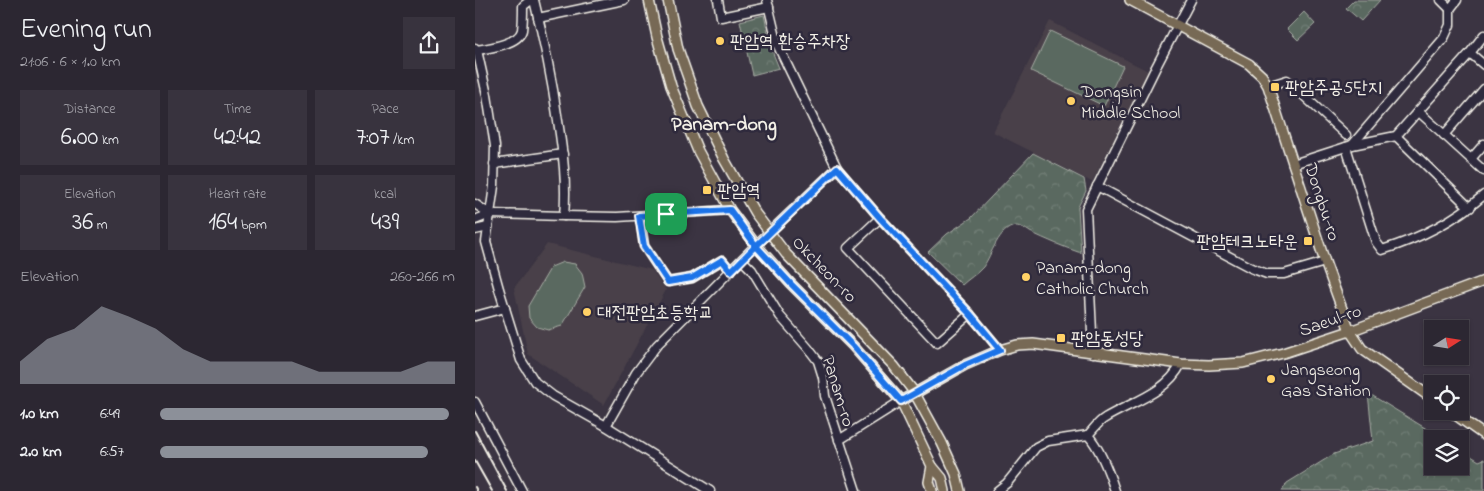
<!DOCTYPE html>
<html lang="en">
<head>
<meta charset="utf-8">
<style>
  body { margin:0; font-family:"Indie Flower","Poor Story",sans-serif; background:#38333e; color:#f1f3f6; height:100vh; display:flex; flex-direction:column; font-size:19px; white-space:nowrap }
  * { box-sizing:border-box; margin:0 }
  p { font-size:16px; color:#a6a5ac }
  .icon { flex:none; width:28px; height:28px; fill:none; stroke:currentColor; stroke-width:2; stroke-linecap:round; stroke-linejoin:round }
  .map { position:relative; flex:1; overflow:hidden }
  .drawer { display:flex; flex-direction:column; background:#2c2732; width:475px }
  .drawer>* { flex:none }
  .needle { width:32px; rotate:78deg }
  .controls { position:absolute; left:949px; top:320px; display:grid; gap:10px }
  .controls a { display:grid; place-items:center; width:45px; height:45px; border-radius:0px; background:#2c2732; box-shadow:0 1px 4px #0004,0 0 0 1px #48444d; font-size:25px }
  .pin { position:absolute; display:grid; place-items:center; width:42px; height:42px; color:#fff; margin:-21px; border-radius:10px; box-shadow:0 2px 8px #0006 }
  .round { display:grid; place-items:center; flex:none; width:52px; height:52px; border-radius:0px; background:#38333e }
  .headline { display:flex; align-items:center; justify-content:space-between; height:85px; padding:0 20px }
  h1 { font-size:28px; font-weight:600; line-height:38px }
  .figures { display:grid; grid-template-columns:repeat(3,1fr); gap:8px; height:85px; padding:5px 20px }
  .figures div { display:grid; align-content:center; border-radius:0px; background:#38333e; text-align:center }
  .figures b { font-size:25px; font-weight:600 }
  .figures small { font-size:14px; font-weight:400 }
  .figures p { font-size:14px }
  .chart { height:140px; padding:10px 20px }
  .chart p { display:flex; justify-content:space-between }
  .chart svg { width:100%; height:90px; margin-top:5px; fill:#8c9099; opacity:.7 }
  ul { padding:0 20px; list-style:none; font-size:16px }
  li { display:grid; grid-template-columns:80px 60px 1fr; align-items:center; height:38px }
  li i { height:12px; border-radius:6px; background:#8c9099 }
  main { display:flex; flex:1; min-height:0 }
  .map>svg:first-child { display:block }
</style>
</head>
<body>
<main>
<section class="drawer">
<div class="headline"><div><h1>Evening run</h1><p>21:06 · 6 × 1.0 km</p></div><a class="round"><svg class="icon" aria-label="share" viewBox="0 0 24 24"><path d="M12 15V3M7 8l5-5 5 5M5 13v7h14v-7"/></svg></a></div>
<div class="figures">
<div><p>Distance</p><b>6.00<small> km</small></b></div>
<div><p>Time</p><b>42:42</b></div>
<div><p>Pace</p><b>7:07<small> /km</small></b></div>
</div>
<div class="figures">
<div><p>Elevation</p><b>36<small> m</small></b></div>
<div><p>Heart rate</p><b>164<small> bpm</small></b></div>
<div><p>kcal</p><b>439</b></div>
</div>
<div class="chart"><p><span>Elevation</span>260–266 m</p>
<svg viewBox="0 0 160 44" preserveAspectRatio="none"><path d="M0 44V33L10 22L20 17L30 6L40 11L50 17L60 27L70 33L80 33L90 33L100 33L110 38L120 38L130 38L140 38L150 33L160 33V44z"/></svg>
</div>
<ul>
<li><b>1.0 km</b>6:49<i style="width:98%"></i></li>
<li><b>2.0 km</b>6:57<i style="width:91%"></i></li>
</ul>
</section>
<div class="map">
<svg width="1009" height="491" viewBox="0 0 1009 491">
  <defs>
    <pattern id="forest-crowns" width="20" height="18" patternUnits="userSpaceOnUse" patternTransform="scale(1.25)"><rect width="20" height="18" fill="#5a6960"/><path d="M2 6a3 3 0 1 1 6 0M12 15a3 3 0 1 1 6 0" fill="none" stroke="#727f77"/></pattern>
  </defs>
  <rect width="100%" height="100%" fill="#3b3442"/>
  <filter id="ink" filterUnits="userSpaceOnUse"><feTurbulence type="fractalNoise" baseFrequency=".02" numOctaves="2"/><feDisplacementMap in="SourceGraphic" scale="10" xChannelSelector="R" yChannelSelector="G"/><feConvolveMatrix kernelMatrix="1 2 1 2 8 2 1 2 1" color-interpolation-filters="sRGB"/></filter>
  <g filter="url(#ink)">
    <g fill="#494049">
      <polygon points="575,21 673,71 617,182 518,132"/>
      <polygon points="72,244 177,270 191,290 129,405 53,354 39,288"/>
    </g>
    <g fill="url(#forest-crowns)" stroke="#a7ada4">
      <polygon points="879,0 905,0 886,21 871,8"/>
      <polygon points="829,12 840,24 823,40 812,29"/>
      <polygon points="289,15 297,51 304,68 277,75 265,21"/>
      <path d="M558 153 609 179 611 191 603 207 606 253C588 247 572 240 555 232 551 229 545 226 541 226 523 228 517 255 508 267 502 274 493 279 487 285L453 252 472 234 496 218Z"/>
      <polygon points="893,393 968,439 958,439 958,466 985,466 985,449 1004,461 1009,459 1009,491 807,491 812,483 859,454 898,441"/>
    </g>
    <g fill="#5a6960" stroke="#a7ada4">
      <polygon points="575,31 648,66 629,106 556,71"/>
      <polygon points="88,262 100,264 107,273 110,287 87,326 73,330 62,327 54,318 53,306 76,267"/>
    </g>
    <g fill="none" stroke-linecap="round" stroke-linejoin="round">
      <g stroke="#f4f1e8" stroke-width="11">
        <g id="minor">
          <path d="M59 0C69 40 77 80 83 121 88 153 92 184 89 216"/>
          <polyline points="243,0 246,17 294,7"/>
          <polyline points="292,0 303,46 362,168 405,218 495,314 525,350"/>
          <polyline points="966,0 975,9"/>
          <polyline points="63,18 149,0"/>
          <polyline points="0,48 2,50 12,95 20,146 19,186 11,242 24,289 46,360 60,382 78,396 131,426 235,491"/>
          <path d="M2 50C15 48 44 44 47 30 48 22 48 13 48 6L56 0"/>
          <polyline points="995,53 1009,65"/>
          <polyline points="793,86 812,80 871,135"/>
          <polyline points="943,111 1009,171"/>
          <polyline points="969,135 1009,89"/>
          <polyline points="921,136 995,208"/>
          <polyline points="877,145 969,38 975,25 975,9 982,0"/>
          <path d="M871 147 901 242 907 250C943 239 980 220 1009 195"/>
          <polyline points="996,159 1009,144"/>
          <polyline points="19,164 88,154"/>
          <polyline points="818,164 877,145 921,136 995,53 1009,35"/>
          <polyline points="622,186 776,268 792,274 809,274 850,262"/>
          <polyline points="0,204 15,214 89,216 142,217 255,210"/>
          <polyline points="165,216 169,246 193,282 217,278 247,260 256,271"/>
          <polyline points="405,218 373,248 462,343 495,314"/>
          <polyline points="0,220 15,214"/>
          <polyline points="0,230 13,227"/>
          <polyline points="267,260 277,270 305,316 333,348 343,361 348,377 350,396 381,491"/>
          <polyline points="0,316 30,308"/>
          <polyline points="618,353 611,209 681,67 716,0"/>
          <polyline points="0,402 47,491"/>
          <polyline points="131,426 161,373 182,345 281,245 362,168"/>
          <path d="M613 435C618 430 623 422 630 418 656 402 691 394 706 364"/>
          <path d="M613 435C626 450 634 472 640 491"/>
          <polyline points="364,440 426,401"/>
          <polyline points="522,491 532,483 561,447 573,441 613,435"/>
        </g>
      </g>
      <g stroke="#f4f1e8" stroke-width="12">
        <g id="major">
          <polyline points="174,0 182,37 196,86 223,151 255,210 281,245 316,284 378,346 426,401 457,466 454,482 457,491"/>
          <polyline points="193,0 203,49 223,106 249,159 280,213 311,254 419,366 439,392 467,443 481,474 485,491"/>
          <polyline points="655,0 774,64 787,76 793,86 850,262 875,331 887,349 958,399"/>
          <polyline points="426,401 490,365 525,350 542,345 558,344 706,364 734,365 768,363 808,353 875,331 1009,281"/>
          <polyline points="975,411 1009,435"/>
          <polyline points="457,466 467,478 470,491"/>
        </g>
      </g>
      <use href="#minor" stroke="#2f2a3d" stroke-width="8"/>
      <use href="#major" stroke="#776954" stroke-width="9"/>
      <g stroke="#f4f1e8" stroke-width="2">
        <polyline points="0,431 32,491"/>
        <polyline points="0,461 17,491"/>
        <polyline points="0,487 2,491"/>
      </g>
    </g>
  </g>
  <g fill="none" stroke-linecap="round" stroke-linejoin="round" filter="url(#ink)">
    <g stroke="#fff" stroke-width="10">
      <polyline id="route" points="191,214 255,210 281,246 316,284 378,346 426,401 490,365 525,350 495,314 405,218 362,168 281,246 256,271 247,260 217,278 193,282 169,246 164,216 191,214"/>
    </g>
    <use href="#route" stroke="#1a73e8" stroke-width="6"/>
  </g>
  <g fill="#ffd166" stroke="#2f2a3d" stroke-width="2">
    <circle cx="245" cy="41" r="5"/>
    <rect x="795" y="82" width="10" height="10" rx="2.5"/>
    <circle cx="596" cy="101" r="5"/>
    <rect x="227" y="185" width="10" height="10" rx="2.5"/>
    <rect x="828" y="236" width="10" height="10" rx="2.5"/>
    <circle cx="551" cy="277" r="5"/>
    <circle cx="112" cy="312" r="5"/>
    <rect x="581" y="333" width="10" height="10" rx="2.5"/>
    <circle cx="796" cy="379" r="5"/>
  </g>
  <g text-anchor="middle" stroke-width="5" stroke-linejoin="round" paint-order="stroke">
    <g font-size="18" fill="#f4f1e8" stroke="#2f2a3d" text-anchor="start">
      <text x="255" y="47">판암역 환승주차장</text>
      <text x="810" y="93">판암주공5단지</text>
      <text x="606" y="97">Dongsin<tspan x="606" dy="21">Middle School</tspan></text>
      <text x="242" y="196">판암역</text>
      <text x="823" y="247" text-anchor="end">판암테크노타운</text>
      <text x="561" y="273">Panam-dong<tspan x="561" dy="21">Catholic Church</tspan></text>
      <text x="122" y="318">대전판암초등학교</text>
      <text x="596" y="344">판암동성당</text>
      <text x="806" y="375">Jangseong<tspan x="806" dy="21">Gas Station</tspan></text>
    </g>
    <g font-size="18" fill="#f4f1e8" stroke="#2f2a3d">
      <text transform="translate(848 202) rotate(72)" y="6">Dongbu-ro</text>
      <text transform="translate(350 269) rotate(46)" y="6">Okcheon-ro</text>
      <text transform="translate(855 320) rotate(-19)" y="6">Saeul-ro</text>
      <text transform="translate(364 391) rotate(73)" y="6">Panam-ro</text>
    </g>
    <g font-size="20" font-weight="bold" fill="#f4f1e8" stroke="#2f2a3d">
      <text x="249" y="130">Panam-dong</text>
    </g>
  </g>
</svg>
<div class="controls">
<a><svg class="needle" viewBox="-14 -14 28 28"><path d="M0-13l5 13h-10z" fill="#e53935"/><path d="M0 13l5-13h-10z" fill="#a6a5ac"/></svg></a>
<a><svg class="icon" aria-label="locate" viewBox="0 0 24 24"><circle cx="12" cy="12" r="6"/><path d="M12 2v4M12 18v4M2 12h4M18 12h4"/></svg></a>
<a><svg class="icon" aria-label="layers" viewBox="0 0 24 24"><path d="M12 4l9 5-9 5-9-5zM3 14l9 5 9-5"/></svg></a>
</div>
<div class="pin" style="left:191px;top:214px;background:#1e9e55"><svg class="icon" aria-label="arrive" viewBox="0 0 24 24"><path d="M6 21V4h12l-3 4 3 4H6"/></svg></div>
</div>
</main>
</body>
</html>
